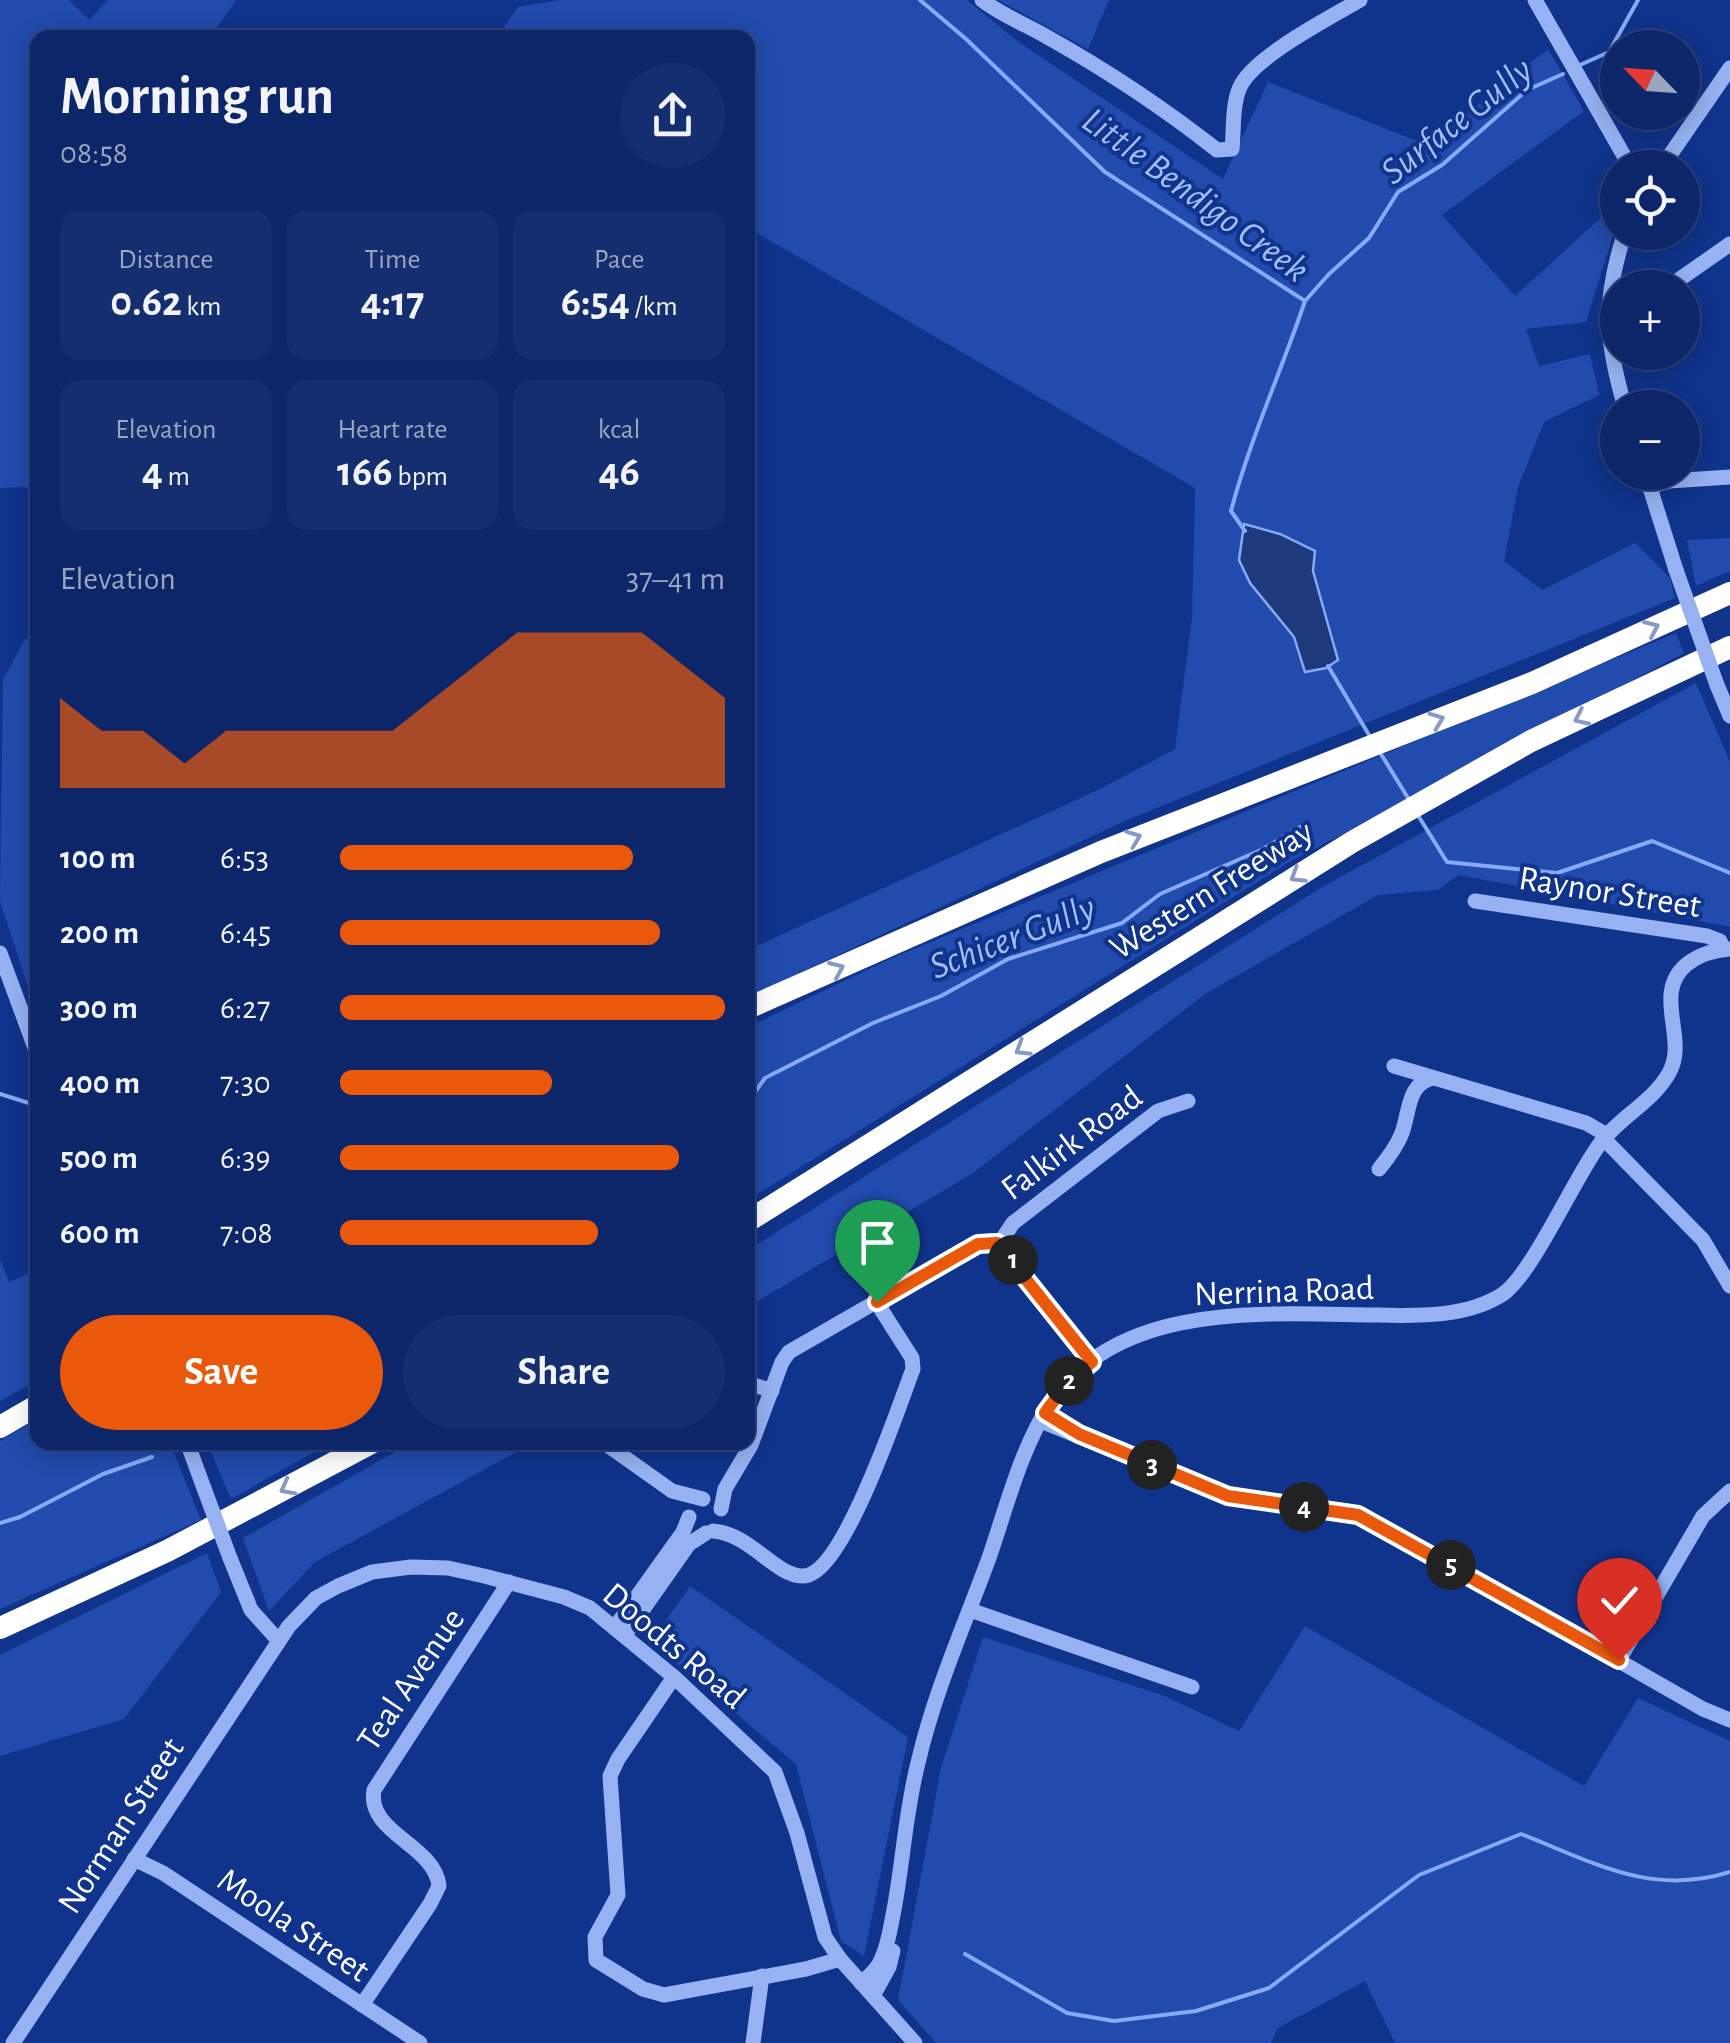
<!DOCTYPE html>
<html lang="en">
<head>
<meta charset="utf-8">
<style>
  body { margin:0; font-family:"Alegreya Sans",sans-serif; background:#152e6f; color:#f1f3f6; height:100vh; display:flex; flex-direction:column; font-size:38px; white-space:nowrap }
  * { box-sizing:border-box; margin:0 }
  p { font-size:32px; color:#9aa5c0 }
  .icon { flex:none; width:55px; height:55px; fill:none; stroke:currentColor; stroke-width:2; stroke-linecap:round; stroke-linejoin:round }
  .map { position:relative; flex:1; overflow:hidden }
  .sheet { position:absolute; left:30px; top:30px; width:725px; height:1420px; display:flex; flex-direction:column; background:#0c2669; border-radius:20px; box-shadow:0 5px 25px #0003,0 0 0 2px #2c437d }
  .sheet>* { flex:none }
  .needle { width:65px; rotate:295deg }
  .tools { position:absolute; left:1600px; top:30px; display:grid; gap:20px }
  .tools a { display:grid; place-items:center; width:100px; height:100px; border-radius:50%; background:#0c2669; box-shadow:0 5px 25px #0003,0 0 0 2px #2c437d; font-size:50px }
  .pin { position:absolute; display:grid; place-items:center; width:85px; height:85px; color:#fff; margin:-102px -42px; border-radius:50% 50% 50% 0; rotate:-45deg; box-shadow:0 0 10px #0007 }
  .pin .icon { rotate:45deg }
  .km { position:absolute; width:50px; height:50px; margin:-25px; border-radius:50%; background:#222; color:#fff; font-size:28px; line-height:50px; text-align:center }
  .round { display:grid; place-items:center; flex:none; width:105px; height:105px; border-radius:52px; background:#152e6f }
  .headline { display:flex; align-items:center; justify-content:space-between; height:170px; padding:0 30px }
  h1 { font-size:55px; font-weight:700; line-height:75px }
  .metrics { display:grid; grid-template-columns:repeat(3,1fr); gap:15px; height:170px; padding:10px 30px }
  .metrics div { display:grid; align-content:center; border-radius:20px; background:#152e6f; text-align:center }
  .metrics b { font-size:42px; font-weight:700 }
  .metrics small { font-size:28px; font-weight:400 }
  .metrics p { font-size:28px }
  .chart { height:280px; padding:20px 30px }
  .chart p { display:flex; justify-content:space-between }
  .chart svg { width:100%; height:180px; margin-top:10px; fill:#ea580c; opacity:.7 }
  .primary-button { display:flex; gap:20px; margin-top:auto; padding:20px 30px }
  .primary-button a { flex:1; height:115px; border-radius:60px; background:#ea580c; color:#fff; font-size:40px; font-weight:700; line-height:115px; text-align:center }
  .primary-button a+a { background:#152e6f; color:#f1f3f6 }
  ul { padding:0 30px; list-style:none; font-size:32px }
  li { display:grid; grid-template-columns:160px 120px 1fr; align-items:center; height:75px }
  li i { height:25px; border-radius:12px; background:#ea580c }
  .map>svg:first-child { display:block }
</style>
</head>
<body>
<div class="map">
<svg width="1730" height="2043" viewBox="0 0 1730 2043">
  <rect width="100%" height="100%" fill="#10338c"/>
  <g fill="#214bac">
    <polygon points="0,0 69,0 89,20 108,0 236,0 210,37 38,38 37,492 24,487 0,488"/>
    <polygon points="560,0 967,0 1016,40 1223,179 1268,82 1427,145 1548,49 1584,111 1442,215 1515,296 1617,203 1617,222 1586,322 1526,329 1539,366 1590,354 1599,395 1544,422 1518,487 1504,561 1542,590 1635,543 1670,578 1675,598 1127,820 748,997 748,950 1100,789 1175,749 1192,617 1195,488 757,233 748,241 748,38 497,38 518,7"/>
    <polygon points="998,0 1109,0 1088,49"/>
    <polygon points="1730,538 1730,571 1696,586 1687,540"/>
    <polygon points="1676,633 1684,653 1286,864 748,1200 748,1027 892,958"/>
    <polygon points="37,635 37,1014 0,901 3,680 25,639"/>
    <polygon points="1696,683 1730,762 1730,927 1458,875 1438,890 1378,895 1205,994 973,1173 748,1307 748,1250 1322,887"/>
    <polygon points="0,1259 9,1282 38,1270 37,1381 0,1401"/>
    <polygon points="37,1419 38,1442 170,1443 201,1520 0,1609 0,1441"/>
    <polygon points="207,1443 330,1443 231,1499"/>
    <polygon points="411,1443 533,1443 315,1562 269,1611 243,1538"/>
    <polygon points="207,1553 221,1592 124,1719 0,1756 0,1655"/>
    <polygon points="690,1586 908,1737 864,1956 841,1941 796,1764 651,1642"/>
    <polygon points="1305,1626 1584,1786 1638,1698 1730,1741 1730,2043 1395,2043 1365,1981 1278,2028 1271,2043 936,2043 898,2000 941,1768 983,1637 1165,1696 1239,1731"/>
  </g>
  <polygon fill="#1e397c" stroke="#87aaf6" stroke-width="2.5" points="1244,524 1280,534 1315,551 1313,571 1338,660 1326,668 1305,672 1294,637 1250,583 1239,560"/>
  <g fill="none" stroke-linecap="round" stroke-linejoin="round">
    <g stroke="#87aaf6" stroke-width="4">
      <path d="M920 0 966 39 1105 172 1305 301C1281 372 1250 439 1231 511L1245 531"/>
      <polyline points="1580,65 1609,52 1638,0"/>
      <polyline points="1305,301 1329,274 1369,238 1398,192 1442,165 1527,90 1563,74"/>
      <polyline points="1328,666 1369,735"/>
      <polyline points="1381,754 1408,798"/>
      <polyline points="1419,817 1447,862 1557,873 1652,841 1730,873"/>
      <polyline points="0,1094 38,1106"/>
      <polyline points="748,1102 765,1078 873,1023 941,996 1008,959 1122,923 1160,894 1263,849 1302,826"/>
      <polyline points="0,1523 20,1517 103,1474 152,1457"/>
      <path d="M965 1954 1067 2013 1114 2021 1196 2011 1269 1988 1419 1875 1521 1834C1593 1862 1651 1897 1730 1872"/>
    </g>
    <g stroke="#96b2f2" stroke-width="15">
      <path d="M982 0C1003 16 1027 25 1049 38 1106 70 1166 110 1217 150L1232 149C1234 130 1232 104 1240 87 1253 57 1331 17 1360 0"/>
      <polyline points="1535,0 1631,168"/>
      <polyline points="1661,168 1730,68"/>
      <polyline points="1667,288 1730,244"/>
      <path d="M1625 408C1605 338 1602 303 1625 232"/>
      <polyline points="1645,472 1676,570"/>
      <polyline points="1649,487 1669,481 1730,477"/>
      <polyline points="1717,685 1730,716"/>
      <polyline points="1475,901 1707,936 1720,941 1723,949"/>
      <polyline points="0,953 38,1056"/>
      <polyline points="1394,1066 1586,1123 1607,1135"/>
      <polyline points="1604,1139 1703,1240 1730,1286"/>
      <path d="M1379 1169C1388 1158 1397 1146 1402 1133 1410 1111 1407 1084 1433 1078"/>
      <polyline points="999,1244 1013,1223 1158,1111 1188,1101"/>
      <polyline points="748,1383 772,1391"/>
      <polyline points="1041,1421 1228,1497 1358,1515 1423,1549 1703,1709 1730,1720"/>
      <polyline points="187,1442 205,1491"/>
      <polyline points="603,1442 672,1491 703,1499"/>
      <polyline points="721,1509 725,1489 751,1445 782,1362 789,1352 978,1243 990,1241 1001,1246 1092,1362"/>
      <path d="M713 1531C751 1534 774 1575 802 1576 843 1578 899 1405 913 1369L912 1358 877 1303"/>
      <polyline points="230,1558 251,1610 278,1640"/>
      <polyline points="970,1610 1192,1687"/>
      <polyline points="615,1627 683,1532 689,1517"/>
      <polyline points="625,1635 689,1544 706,1533"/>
      <polyline points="1619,1660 1703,1516 1730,1491"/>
      <polyline points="674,1677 618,1759 610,1776 618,1895 595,1937 596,1960 643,1989 664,1995 806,1969 840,1959"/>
      <polyline points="134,1859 163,1873 420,2043"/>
      <path d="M861 1983C869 1976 877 1970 881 1960 888 1946 890 1930 893 1915 903 1865 905 1813 918 1763 934 1693 964 1626 989 1558 1007 1506 1021 1447 1052 1401 1121 1300 1268 1314 1375 1315 1416 1316 1466 1318 1503 1294 1532 1274 1574 1179 1599 1145 1618 1118 1653 1102 1669 1073 1689 1038 1651 994 1687 964 1699 955 1714 950 1730 949"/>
      <polyline points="873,1996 889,1967 893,1951"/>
      <path d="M362 2005 430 1904 439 1886C435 1845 366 1833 374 1790L509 1582"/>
      <polyline points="13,2043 289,1626 316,1598 338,1586 372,1572 411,1567 448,1568 484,1576 564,1597 590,1608 674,1677 775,1772 797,1833 825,1937 840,1959 915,2043"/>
      <polyline points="753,2043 762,1976"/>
    </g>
    <g stroke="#fff" stroke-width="22">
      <polyline points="748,1008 1101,852 1532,683 1730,593"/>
      <polyline points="748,1221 1352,842 1531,741 1730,647"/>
      <polyline points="0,1427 38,1405"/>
      <polyline points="0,1628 167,1551 373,1442"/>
    </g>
    <g stroke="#96b2f2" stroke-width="15">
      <polyline points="1676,570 1717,685"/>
      <polyline points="205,1491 230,1558"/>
    </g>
  </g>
  <defs><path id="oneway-chevron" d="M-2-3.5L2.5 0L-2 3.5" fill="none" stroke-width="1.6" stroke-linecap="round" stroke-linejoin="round" transform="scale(2.5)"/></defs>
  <g stroke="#8899c6">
    <use href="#oneway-chevron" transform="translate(1652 628) rotate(-24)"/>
    <use href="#oneway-chevron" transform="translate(1581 718) rotate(155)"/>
    <use href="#oneway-chevron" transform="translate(1437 720) rotate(-21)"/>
    <use href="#oneway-chevron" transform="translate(1134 838) rotate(-21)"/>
    <use href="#oneway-chevron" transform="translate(1297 876) rotate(148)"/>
    <use href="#oneway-chevron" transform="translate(837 969) rotate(-24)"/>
    <use href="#oneway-chevron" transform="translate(1022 1049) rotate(148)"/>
    <use href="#oneway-chevron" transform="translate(287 1488) rotate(152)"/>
  </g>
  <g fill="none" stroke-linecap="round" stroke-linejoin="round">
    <g stroke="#fff" stroke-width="20">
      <polyline id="route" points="877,1302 978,1244 997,1243 1092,1362 1066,1384 1045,1413 1079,1434 1228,1496 1358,1515 1619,1660"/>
    </g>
    <use href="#route" stroke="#ea580c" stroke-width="12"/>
  </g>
  <g text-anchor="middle" stroke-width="8" stroke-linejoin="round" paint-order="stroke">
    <g font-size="35" fill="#fff" stroke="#10338c">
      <text transform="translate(1211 889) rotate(-32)" y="12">Western Freeway</text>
      <text transform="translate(1610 891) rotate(9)" y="12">Raynor Street</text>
      <text transform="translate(1071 1142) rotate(-37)" y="12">Falkirk Road</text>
      <text transform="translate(1284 1290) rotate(-2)" y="12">Nerrina Road</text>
      <text transform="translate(675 1645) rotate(40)" y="12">Doodts Road</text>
      <text transform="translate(410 1679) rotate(-56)" y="12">Teal Avenue</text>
      <text transform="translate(120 1825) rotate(-57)" y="12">Norman Street</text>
      <text transform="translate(294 1924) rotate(34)" y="12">Moola Street</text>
    </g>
    <g font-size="38" font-style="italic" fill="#a2bdfa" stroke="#10338c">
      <text transform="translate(1456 120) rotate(-38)" y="13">Surface Gully</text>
      <text transform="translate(1196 194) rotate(36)" y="13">Little Bendigo Creek</text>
      <text transform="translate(1012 936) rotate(-21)" y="13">Schicer Gully</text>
    </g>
  </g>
</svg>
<div class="tools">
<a><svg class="needle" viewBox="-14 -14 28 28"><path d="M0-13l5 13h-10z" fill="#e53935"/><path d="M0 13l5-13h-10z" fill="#9aa5c0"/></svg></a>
<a><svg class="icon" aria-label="locate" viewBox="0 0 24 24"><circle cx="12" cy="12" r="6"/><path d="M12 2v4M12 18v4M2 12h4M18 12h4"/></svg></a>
<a>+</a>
<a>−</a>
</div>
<div class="pin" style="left:877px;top:1302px;background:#1e9e55"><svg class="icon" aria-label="arrive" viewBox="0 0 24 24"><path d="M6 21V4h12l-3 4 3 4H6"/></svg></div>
<div class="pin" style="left:1619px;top:1660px;background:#d93025"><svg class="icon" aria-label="check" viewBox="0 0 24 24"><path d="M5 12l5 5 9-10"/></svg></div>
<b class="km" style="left:1013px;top:1260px">1</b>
<b class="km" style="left:1069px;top:1381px">2</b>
<b class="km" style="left:1152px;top:1465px">3</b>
<b class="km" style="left:1304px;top:1507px">4</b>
<b class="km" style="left:1451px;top:1565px">5</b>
<section class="sheet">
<div class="headline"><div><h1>Morning run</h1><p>08:58</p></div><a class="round"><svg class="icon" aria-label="share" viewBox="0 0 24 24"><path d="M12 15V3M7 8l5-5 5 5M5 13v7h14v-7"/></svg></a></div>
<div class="metrics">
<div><p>Distance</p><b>0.62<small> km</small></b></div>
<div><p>Time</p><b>4:17</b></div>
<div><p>Pace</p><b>6:54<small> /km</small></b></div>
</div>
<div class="metrics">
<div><p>Elevation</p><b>4<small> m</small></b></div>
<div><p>Heart rate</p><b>166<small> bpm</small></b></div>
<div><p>kcal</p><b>46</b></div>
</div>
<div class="chart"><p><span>Elevation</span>37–41 m</p>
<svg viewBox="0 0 160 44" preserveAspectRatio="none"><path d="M0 44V22L10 30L20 30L30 38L40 30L50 30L60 30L70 30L80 30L90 22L100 14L110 6L120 6L130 6L140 6L150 14L160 22V44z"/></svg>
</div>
<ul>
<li><b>100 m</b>6:53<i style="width:76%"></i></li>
<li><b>200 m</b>6:45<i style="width:83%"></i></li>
<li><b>300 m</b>6:27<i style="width:100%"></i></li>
<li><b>400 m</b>7:30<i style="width:55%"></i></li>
<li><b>500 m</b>6:39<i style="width:88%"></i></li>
<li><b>600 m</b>7:08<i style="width:67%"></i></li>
</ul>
<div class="primary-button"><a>Save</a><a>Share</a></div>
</section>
</div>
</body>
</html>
